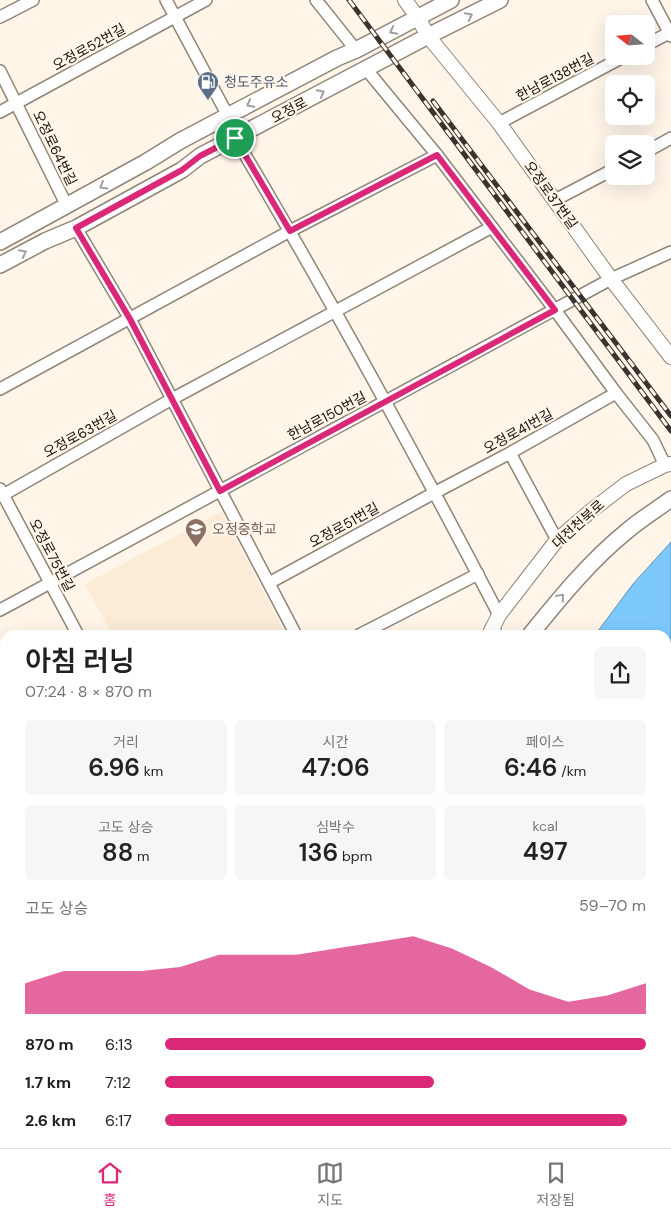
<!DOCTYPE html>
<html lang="ko">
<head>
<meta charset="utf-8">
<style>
  body { margin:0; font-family:"DM Sans","Noto Sans KR",sans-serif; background:#f6f6f6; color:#222; height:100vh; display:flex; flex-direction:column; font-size:19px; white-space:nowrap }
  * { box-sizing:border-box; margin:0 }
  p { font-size:16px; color:#767676 }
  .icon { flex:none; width:28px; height:28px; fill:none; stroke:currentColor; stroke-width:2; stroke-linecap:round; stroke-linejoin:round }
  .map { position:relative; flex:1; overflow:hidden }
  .details { position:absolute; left:0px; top:630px; width:671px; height:519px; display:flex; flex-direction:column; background:#fff; border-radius:15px 15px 0 0; box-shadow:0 5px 20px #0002 }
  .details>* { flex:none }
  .needle { width:32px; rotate:287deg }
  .tools { position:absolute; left:605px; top:15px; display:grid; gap:10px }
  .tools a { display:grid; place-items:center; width:50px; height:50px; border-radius:8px; background:#fff; box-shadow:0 5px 20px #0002; font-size:25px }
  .pin { position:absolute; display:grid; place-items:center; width:42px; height:42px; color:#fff; margin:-21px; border:2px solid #fff; border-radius:50%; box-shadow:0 1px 5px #0007 }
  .round { display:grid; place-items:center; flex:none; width:52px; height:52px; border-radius:8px; background:#f6f6f6 }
  .headline { display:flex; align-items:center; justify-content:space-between; height:85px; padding:0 25px }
  h1 { font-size:28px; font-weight:600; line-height:38px }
  .metrics { display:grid; grid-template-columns:repeat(3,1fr); gap:8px; height:85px; padding:5px 25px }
  .metrics div { display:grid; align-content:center; border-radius:8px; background:#f6f6f6; text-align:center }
  .metrics b { font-size:25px; font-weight:600 }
  .metrics small { font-size:14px; font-weight:400 }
  .metrics p { font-size:14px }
  .chart { height:140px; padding:10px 25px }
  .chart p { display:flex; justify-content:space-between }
  .chart svg { width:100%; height:90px; margin-top:5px; fill:#db2777; opacity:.7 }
  ul { padding:0 25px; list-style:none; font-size:16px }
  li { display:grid; grid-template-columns:80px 60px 1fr; align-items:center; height:38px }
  li i { height:12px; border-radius:6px; background:#db2777 }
  .dock { display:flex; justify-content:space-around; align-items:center; height:70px; border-top:1px solid #e0e0e0; background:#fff; font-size:14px; color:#767676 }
  .dock a { display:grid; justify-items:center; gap:2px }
  .dock .active { color:#db2777 }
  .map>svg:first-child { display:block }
</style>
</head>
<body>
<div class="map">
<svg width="671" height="1148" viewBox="0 0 671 1148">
  <rect width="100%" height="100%" fill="#fff5e9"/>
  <polygon fill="#fcebd6" points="221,512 286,635 112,635 85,584"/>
  <polygon fill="#a3dcbb" points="0,1034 5,1036 5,1144 132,1144 122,1148 0,1148"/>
  <g fill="#7dc8fd" stroke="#5e91b5">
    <polygon points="671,542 671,694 666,699 666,635 595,635 633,584"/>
    <polygon points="233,1144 355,1144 350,1148 229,1148"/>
  </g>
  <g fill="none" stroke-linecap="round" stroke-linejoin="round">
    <polyline stroke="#dcd3c8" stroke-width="15" stroke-dasharray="15 8" stroke-linecap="butt" points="666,868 671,863"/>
    <g stroke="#908578" stroke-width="14">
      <g id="minor">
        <polyline points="166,0 228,116"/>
        <polyline points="316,0 356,50"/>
        <polyline points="652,0 671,36"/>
        <polyline points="0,17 33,0"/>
        <polyline points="646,45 671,32"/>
        <polyline points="366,69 437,155 555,310 616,393 653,440 665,465"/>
        <polyline points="0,71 67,206"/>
        <polyline points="0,112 206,0"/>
        <polyline points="499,123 625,56"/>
        <path d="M235 138C328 294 415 454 499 615"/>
        <polyline points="646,152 671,138"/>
        <polyline points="555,200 614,169"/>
        <polyline points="76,228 130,319 296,635"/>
        <polyline points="0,389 290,231 437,155"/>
        <polyline points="510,453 557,540"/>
        <polyline points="0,489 78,635"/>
        <polyline points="3,495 172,399 492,227"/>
        <polyline points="269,583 434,493 510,453 616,393"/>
        <polyline points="0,610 611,279 671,252"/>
        <polyline points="359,635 478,574"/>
        <polyline points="0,730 5,727"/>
        <polyline points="0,832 5,829"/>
        <polyline points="0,844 5,853"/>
      </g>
    </g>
    <g stroke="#908578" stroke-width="16">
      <g id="tertiary">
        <polyline points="405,0 418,18 428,36 499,123 611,279 671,357"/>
        <polyline points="489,635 499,615 557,540 592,510 626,484 665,465 671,464"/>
      </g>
    </g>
    <g stroke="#908578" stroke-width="18">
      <g id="secondary">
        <polyline points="0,242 146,162 180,141 337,58 356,50 451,0"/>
        <polyline points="0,265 45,241 76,228 182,170 200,156 428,36 500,0"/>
        <polyline points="491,635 493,629"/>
        <path d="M530 635C560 598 590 561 627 531 641 519 656 510 671 499"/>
        <polyline points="666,849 671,847"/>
        <polyline points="666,892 671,886"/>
        <polyline points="666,907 671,900"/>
        <polyline points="0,1017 5,1019"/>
        <polyline points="455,1148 458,1144"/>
        <polyline points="470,1148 473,1144"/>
      </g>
    </g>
    <use href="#minor" stroke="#fff" stroke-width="11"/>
    <use href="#tertiary" stroke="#fff" stroke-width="14"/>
    <use href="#secondary" stroke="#fff" stroke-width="15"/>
    <g stroke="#39342e" stroke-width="5">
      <g id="rail">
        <polyline points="349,0 671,431"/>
        <polyline points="433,101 671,416"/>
      </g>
    </g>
    <use href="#rail" stroke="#fff5e9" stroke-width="3" stroke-dasharray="9" stroke-linecap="butt"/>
  </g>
  <defs><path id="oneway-chevron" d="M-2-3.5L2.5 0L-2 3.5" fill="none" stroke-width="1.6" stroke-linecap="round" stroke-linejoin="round" transform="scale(1.25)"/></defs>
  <g stroke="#a1a09e">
    <use href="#oneway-chevron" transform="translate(469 16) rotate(-27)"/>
    <use href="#oneway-chevron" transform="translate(393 31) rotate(153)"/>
    <use href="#oneway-chevron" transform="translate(321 93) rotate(-28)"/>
    <use href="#oneway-chevron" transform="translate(250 104) rotate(152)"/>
    <use href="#oneway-chevron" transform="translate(103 186) rotate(150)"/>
    <use href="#oneway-chevron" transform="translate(23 253) rotate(-27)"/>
    <use href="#oneway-chevron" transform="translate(561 597) rotate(-49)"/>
  </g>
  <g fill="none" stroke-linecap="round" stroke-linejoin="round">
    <g stroke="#fff" stroke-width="10">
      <polygon id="route" points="235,138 290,231 437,155 555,310 220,491 130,319 76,228 182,170 200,156"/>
    </g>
    <use href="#route" stroke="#db2777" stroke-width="6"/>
  </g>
  <defs>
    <g id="fuel-pin" transform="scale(1.125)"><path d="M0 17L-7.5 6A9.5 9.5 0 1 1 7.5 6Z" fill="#5c6f8a" stroke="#fff5e9"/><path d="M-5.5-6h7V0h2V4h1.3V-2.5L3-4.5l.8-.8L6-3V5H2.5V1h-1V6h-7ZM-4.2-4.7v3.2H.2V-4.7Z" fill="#fff"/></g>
    <g id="school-pin" transform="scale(1.125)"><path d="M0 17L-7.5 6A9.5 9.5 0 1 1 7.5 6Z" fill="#8d6e63" stroke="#fff5e9"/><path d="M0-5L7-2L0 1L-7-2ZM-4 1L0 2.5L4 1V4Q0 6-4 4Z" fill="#fff"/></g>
  </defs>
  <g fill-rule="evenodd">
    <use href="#fuel-pin" x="208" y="82"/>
    <use href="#school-pin" x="196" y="529"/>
  </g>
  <g text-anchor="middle" stroke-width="4.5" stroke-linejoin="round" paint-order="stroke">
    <g font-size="14" fill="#15110c" stroke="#fff5e9">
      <text transform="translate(89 47) rotate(-29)" y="5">오정로52번길</text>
      <text transform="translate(555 77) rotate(-28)" y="5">한남로138번길</text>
      <text transform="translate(289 110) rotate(-28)" y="5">오정로</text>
      <text transform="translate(55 148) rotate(64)" y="5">오정로64번길</text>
      <text transform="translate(551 195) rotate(54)" y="5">오정로37번길</text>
      <text transform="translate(327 416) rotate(-28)" y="5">한남로150번길</text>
      <text transform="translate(518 431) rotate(-29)" y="5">오정로41번길</text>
      <text transform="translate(80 434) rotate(-29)" y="5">오정로63번길</text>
      <text transform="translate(578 524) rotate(-42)" y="5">대전천북로</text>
      <text transform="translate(344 525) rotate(-29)" y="5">오정로51번길</text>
      <text transform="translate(52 555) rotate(62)" y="5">오정로75번길</text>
    </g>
    <g font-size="14" fill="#4e5e75" stroke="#fff5e9" text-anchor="start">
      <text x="224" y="87">청도주유소</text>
    </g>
    <g font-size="14" fill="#785e54" stroke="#fff5e9" text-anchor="start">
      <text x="212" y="534">오정중학교</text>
    </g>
  </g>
</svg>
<div class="tools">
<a><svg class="needle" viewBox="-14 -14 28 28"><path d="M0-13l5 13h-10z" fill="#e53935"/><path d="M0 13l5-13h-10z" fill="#767676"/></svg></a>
<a><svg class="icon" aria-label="locate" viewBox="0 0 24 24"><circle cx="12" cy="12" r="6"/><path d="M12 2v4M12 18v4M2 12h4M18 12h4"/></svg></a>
<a><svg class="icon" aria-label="layers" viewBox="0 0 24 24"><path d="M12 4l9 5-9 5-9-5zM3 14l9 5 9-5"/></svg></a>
</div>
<div class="pin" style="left:235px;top:138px;background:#1e9e55"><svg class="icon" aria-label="arrive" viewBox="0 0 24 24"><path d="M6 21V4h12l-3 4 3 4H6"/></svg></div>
<section class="details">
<div class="headline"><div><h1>아침 러닝</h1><p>07:24 · 8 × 870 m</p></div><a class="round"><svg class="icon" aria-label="share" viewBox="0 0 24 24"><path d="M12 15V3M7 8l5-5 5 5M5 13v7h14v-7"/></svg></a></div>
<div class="metrics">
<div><p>거리</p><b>6.96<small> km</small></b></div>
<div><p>시간</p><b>47:06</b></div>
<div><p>페이스</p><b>6:46<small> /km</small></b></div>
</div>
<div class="metrics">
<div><p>고도 상승</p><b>88<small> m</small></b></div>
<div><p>심박수</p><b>136<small> bpm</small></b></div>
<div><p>kcal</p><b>497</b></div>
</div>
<div class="chart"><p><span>고도 상승</span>59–70 m</p>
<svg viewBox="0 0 160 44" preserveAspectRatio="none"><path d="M0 44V29L10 23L20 23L30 23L40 21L50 15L60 15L70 15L80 12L90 9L100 6L110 12L120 21L130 32L140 38L150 35L160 29V44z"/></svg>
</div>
<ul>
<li><b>870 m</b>6:13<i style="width:100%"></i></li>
<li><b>1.7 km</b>7:12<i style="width:56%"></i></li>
<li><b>2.6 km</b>6:17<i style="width:96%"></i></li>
</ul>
</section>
</div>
<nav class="dock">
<a class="active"><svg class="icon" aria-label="home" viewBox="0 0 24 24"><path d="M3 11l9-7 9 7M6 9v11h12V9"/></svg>홈</a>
<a><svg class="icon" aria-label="map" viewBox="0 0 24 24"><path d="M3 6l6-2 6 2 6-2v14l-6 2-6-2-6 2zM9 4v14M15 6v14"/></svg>지도</a>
<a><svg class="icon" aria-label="saved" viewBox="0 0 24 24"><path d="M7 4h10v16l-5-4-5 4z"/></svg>저장됨</a>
</nav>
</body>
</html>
